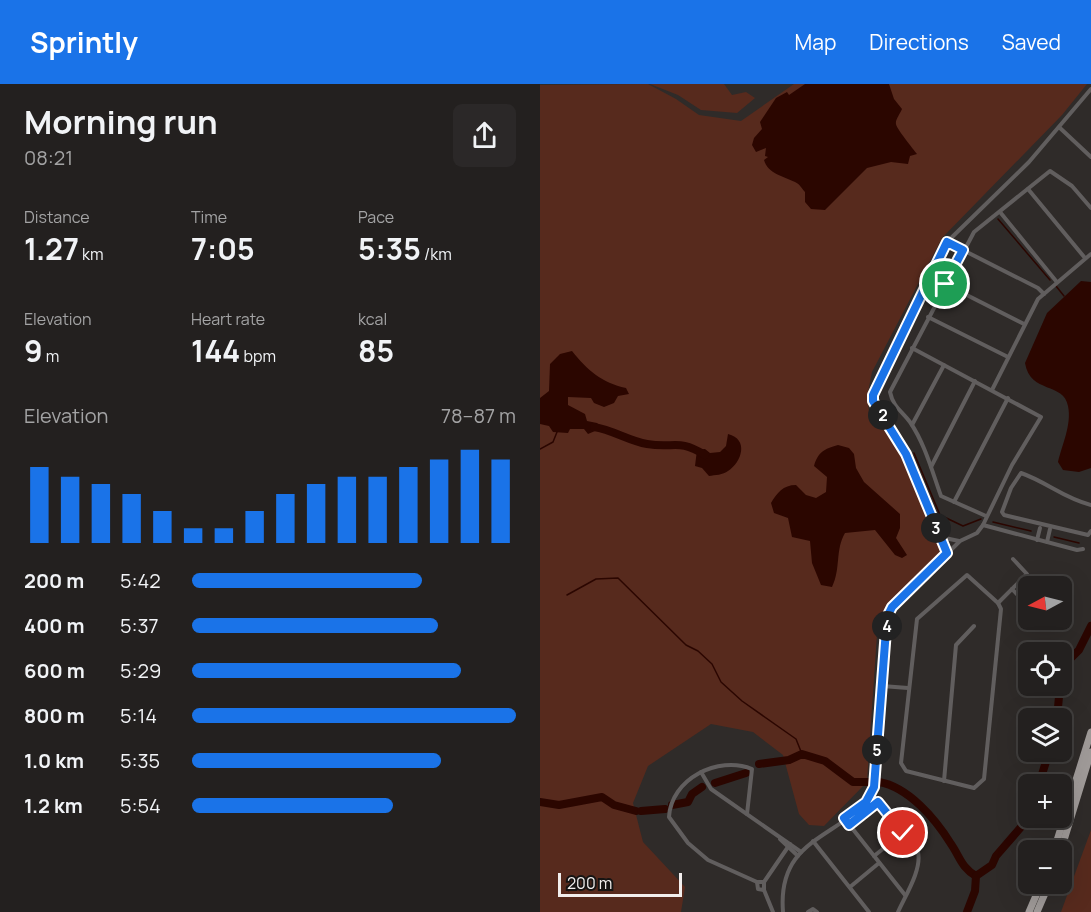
<!DOCTYPE html>
<html lang="en">
<head>
<meta charset="utf-8">
<style>
  body { margin:0; font-family:Manrope,sans-serif; background:#2b2828; color:#f1f3f6; height:100vh; display:flex; flex-direction:column; font-size:22px; white-space:nowrap }
  * { box-sizing:border-box; margin:0 }
  p { font-size:20px; color:#a3a3a4 }
  .icon { flex:none; width:33px; height:33px; fill:none; stroke:currentColor; stroke-width:2; stroke-linecap:round; stroke-linejoin:round }
  .map { position:relative; flex:1; overflow:hidden }
  .drawer { display:flex; flex-direction:column; background:#23201f; width:540px }
  .drawer>* { flex:none }
  .needle { width:39px; rotate:263deg }
  .buttons { position:absolute; left:478px; top:492px; display:grid; gap:12px }
  .buttons a { display:grid; place-items:center; width:54px; height:54px; border-radius:9px; background:#23201f; box-shadow:0 6px 24px #0002,0 0 0 2px #403e3d; font-size:30px }
  .scale { position:absolute; left:18px; bottom:15px; width:124px; box-sizing:border-box; padding-left:6px; border:3px solid #f2eeed; border-top:0; font-size:16px; line-height:21px; white-space:nowrap; color:#f2eeed; -webkit-text-stroke:4px #161413; paint-order:stroke }
  .pin { position:absolute; display:grid; place-items:center; width:51px; height:51px; color:#fff; margin:-26px; border:3px solid #fff; border-radius:50%; box-shadow:0 2px 6px #0007 }
  .km { position:absolute; width:30px; height:30px; margin:-15px; border-radius:50%; background:#222; color:#fff; font-size:16px; line-height:30px; text-align:center }
  .round { display:grid; place-items:center; flex:none; width:63px; height:63px; border-radius:9px; background:#2b2828 }
  .headline { display:flex; align-items:center; justify-content:space-between; height:102px; padding:0 24px }
  h1 { font-size:33px; font-weight:700; line-height:45px }
  .stats { display:grid; grid-template-columns:repeat(3,1fr); gap:9px; height:102px; padding:6px 24px }
  .stats div { display:grid; align-content:center }
  .stats b { font-size:30px; font-weight:700 }
  .stats small { font-size:16px; font-weight:400 }
  .stats p { font-size:16px }
  .chart { height:168px; padding:12px 24px }
  .chart p { display:flex; justify-content:space-between }
  .chart svg { width:100%; height:108px; margin-top:6px; stroke:#1a73e8; stroke-width:6 }
  ul { padding:0 24px; list-style:none; font-size:20px }
  li { display:grid; grid-template-columns:96px 72px 1fr; align-items:center; height:45px }
  li i { height:15px; border-radius:8px; background:#1a73e8 }
  header { display:flex; align-items:center; gap:36px; box-sizing:border-box; height:84px; padding:0 30px; background:#1a73e8; color:#fff }
  header strong { font-size:28px }
  nav { display:flex; gap:33px; margin-inline-start:auto; font-size:21px }
  main { display:flex; flex:1; min-height:0 }
  .map>svg:first-child { display:block }
</style>
</head>
<body>
<header>
<strong>Sprintly</strong>
<nav><a>Map</a><a>Directions</a><a>Saved</a></nav>
</header>
<main>
<section class="drawer">
<div class="headline"><div><h1>Morning run</h1><p>08:21</p></div><a class="round"><svg class="icon" aria-label="share" viewBox="0 0 24 24"><path d="M12 15V3M7 8l5-5 5 5M5 13v7h14v-7"/></svg></a></div>
<div class="stats">
<div><p>Distance</p><b>1.27<small> km</small></b></div>
<div><p>Time</p><b>7:05</b></div>
<div><p>Pace</p><b>5:35<small> /km</small></b></div>
</div>
<div class="stats">
<div><p>Elevation</p><b>9<small> m</small></b></div>
<div><p>Heart rate</p><b>144<small> bpm</small></b></div>
<div><p>kcal</p><b>85</b></div>
</div>
<div class="chart"><p><span>Elevation</span>78–87 m</p>
<svg viewBox="0 0 160 44" preserveAspectRatio="none"><path d="M5 44V13M15 44V17M25 44V20M35 44V24M45 44V31M55 44V38M65 44V38M75 44V31M85 44V24M95 44V20M105 44V17M115 44V17M125 44V13M135 44V10M145 44V6M155 44V10"/></svg>
</div>
<ul>
<li><b>200 m</b>5:42<i style="width:71%"></i></li>
<li><b>400 m</b>5:37<i style="width:76%"></i></li>
<li><b>600 m</b>5:29<i style="width:83%"></i></li>
<li><b>800 m</b>5:14<i style="width:100%"></i></li>
<li><b>1.0 km</b>5:35<i style="width:77%"></i></li>
<li><b>1.2 km</b>5:54<i style="width:62%"></i></li>
</ul>
</section>
<div class="map">
<svg width="551" height="828" viewBox="0 0 551 828">
  <rect width="100%" height="100%" fill="#2f2b29"/>
  <g fill="#572a1d">
    <path d="M108 0 136 15 159 31 201 37 254 0H547L522 31 402 154 332 288 327 313 329 327 336 331 361 373 400 464 398 473C374 497 347 517 337 550L327 698 284 742 269 741 259 730 243 671 213 648 171 640 108 682 93 719 103 758 145 803 141 828H0V1Z"/>
    <polygon points="110,0 184,0 192,11 206,8 215,14 197,29 161,26 138,11"/>
    <polygon points="551,746 551,828 521,828"/>
  </g>
  <g fill="#2b0600">
    <path d="M265 0H349L354 15 362 25C360 30 355 36 356 40 356 44 374 66 377 70L370 72 368 80 351 78 327 84 285 126 271 125 265 118V108C262 105 260 100 255 98 243 92 228 90 224 76L228 73 225 72 226 64 216 68 212 61 214 54 222 45 220 38 236 14 247 8 249 11Z"/>
    <path d="M541 197 551 198V384L539 388 523 386 518 378C522 361 532 340 528 322 524 298 490 310 485 279L507 229Z"/>
    <path d="M32 267C47 286 62 299 86 304L89 310 78 312 74 319 64 323 54 319 51 314 28 313V321L45 330 47 337 57 339 62 344 48 350 44 345H30L28 349 13 348 9 342 0 340V314L9 307 10 280 20 270Z"/>
    <path d="M188 350C209 355 202 378 188 387 183 391 175 391 169 392L162 384 155 382 157 366 165 365 170 369 180 368 186 362Z"/>
    <path d="M298 361 309 364 314 370 316 384 324 398 360 430V444L356 454 367 471 362 474 355 471 335 446 305 449C295 466 301 485 292 503L281 501 272 479 270 457 252 453 248 434 234 429 231 419C237 409 243 401 256 401L266 411 276 414 286 408 287 393 274 382C278 368 284 365 298 361Z"/>
  </g>
  <g fill="none" stroke-linecap="round" stroke-linejoin="round">
    <g stroke="#2b0600" stroke-width="1.5">
      <polyline points="458,135 510,196"/>
      <polyline points="516,202 524,212"/>
      <polyline points="0,365 13,358 17,348"/>
      <polyline points="374,369 400,431 423,442 441,435"/>
      <polyline points="453,438 491,447"/>
      <polyline points="514,453 539,459"/>
      <polyline points="27,511 56,495 78,494 146,561 158,567 172,580 181,598 202,617 256,655 262,670"/>
    </g>
    <g stroke="#2b0600" stroke-width="8">
      <path d="M54 343C73 346 89 357 107 360 135 365 137 354 165 371"/>
      <polyline points="522,593 529,576 539,566 551,542"/>
      <polyline points="517,634 520,602"/>
      <polyline points="219,680 249,676 262,670 285,677 313,698 330,698"/>
      <path d="M339 698C368 703 395 734 411 760 420 773 421 783 436 792"/>
      <polyline points="175,699 206,689"/>
      <polyline points="499,700 509,668"/>
      <polyline points="0,718 19,721 62,713 74,721 96,727"/>
      <polyline points="132,721 148,718 152,710 162,703"/>
      <polyline points="101,727 125,725"/>
      <polyline points="427,828 435,807 436,792 452,781 456,772 482,742 489,727"/>
    </g>
    <g stroke="#615e5e" stroke-width="4">
      <polyline points="520,44 551,73"/>
      <polyline points="488,105 545,174"/>
      <polyline points="460,128 516,197"/>
      <polyline points="407,158 498,204 504,210"/>
      <polyline points="405,200 484,240"/>
      <polyline points="388,233 468,273"/>
      <polyline points="452,306 498,215 551,170"/>
      <polyline points="372,341 404,281"/>
      <polyline points="391,383 435,297"/>
      <polyline points="414,418 468,314"/>
      <path d="M551 421C523 414 507 398 481 389L471 404 462 428 464 431 548 451 551 447"/>
      <path d="M446 432 401 412C392 387 385 360 370 338 362 327 353 323 350 308L434 148 510 87 532 102 551 124"/>
      <polyline points="443,441 537,466 543,465"/>
      <polyline points="400,453 419,457"/>
      <polyline points="497,456 500,444"/>
      <polyline points="507,458 510,445"/>
      <polyline points="407,469 366,370 333,317 333,311 407,158 489,78 551,5"/>
      <polygon points="427,491 458,519 461,525 444,695 434,704 366,687 361,679 377,535"/>
      <polyline points="472,505 489,523"/>
      <polyline points="458,519 487,490 473,475"/>
      <polyline points="342,602 368,604"/>
      <polyline points="161,688 171,705 261,768"/>
      <polyline points="404,697 416,561 434,542"/>
      <path d="M207 730 212 685C178 671 131 695 129 733L148 759 168 776 217 798H224"/>
      <polyline points="304,734 365,811"/>
      <path d="M309 741 338 718 378 768C382 786 365 812 358 828"/>
      <polyline points="240,755 258,772"/>
      <polyline points="273,757 329,828"/>
      <polyline points="334,772 363,749"/>
      <polyline points="217,798 218,805 224,806"/>
      <polyline points="310,803 339,779"/>
      <polyline points="233,828 224,806 224,798 250,760"/>
      <path d="M243 828C237 753 299 755 332 711L347 533 353 523 420 457 437 449 443 441 472 381 501 333 372 264"/>
      <polyline points="268,828 273,825 277,828"/>
    </g>
    <g stroke="#9f9a98" stroke-width="7">
      <polyline points="514,766 551,648"/>
      <polyline points="521,766 551,668"/>
      <polyline points="489,828 501,800"/>
      <polyline points="497,828 509,800"/>
    </g>
  </g>
  <g fill="none" stroke-linecap="round" stroke-linejoin="round">
    <g stroke="#fff" stroke-width="12">
      <polyline id="route" points="363,749 338,718 309,741 304,734 326,718 334,703 347,533 352,523 407,469 366,370 333,317 333,311 407,158 423,166 405,200"/>
    </g>
    <use href="#route" stroke="#1a73e8" stroke-width="8"/>
  </g>
</svg>
<div class="buttons">
<a><svg class="needle" viewBox="-14 -14 28 28"><path d="M0-13l5 13h-10z" fill="#e53935"/><path d="M0 13l5-13h-10z" fill="#a3a3a4"/></svg></a>
<a><svg class="icon" aria-label="locate" viewBox="0 0 24 24"><circle cx="12" cy="12" r="6"/><path d="M12 2v4M12 18v4M2 12h4M18 12h4"/></svg></a>
<a><svg class="icon" aria-label="layers" viewBox="0 0 24 24"><path d="M12 4l9 5-9 5-9-5zM3 14l9 5 9-5"/></svg></a>
<a>+</a>
<a>−</a>
</div>
<div class="scale">200 m</div>
<div class="pin" style="left:405px;top:200px;background:#1e9e55"><svg class="icon" aria-label="arrive" viewBox="0 0 24 24"><path d="M6 21V4h12l-3 4 3 4H6"/></svg></div>
<div class="pin" style="left:363px;top:749px;background:#d93025"><svg class="icon" aria-label="check" viewBox="0 0 24 24"><path d="M5 12l5 5 9-10"/></svg></div>
<b class="km" style="left:343px;top:331px">2</b>
<b class="km" style="left:396px;top:444px">3</b>
<b class="km" style="left:347px;top:542px">4</b>
<b class="km" style="left:337px;top:666px">5</b>
</div>
</main>
</body>
</html>
